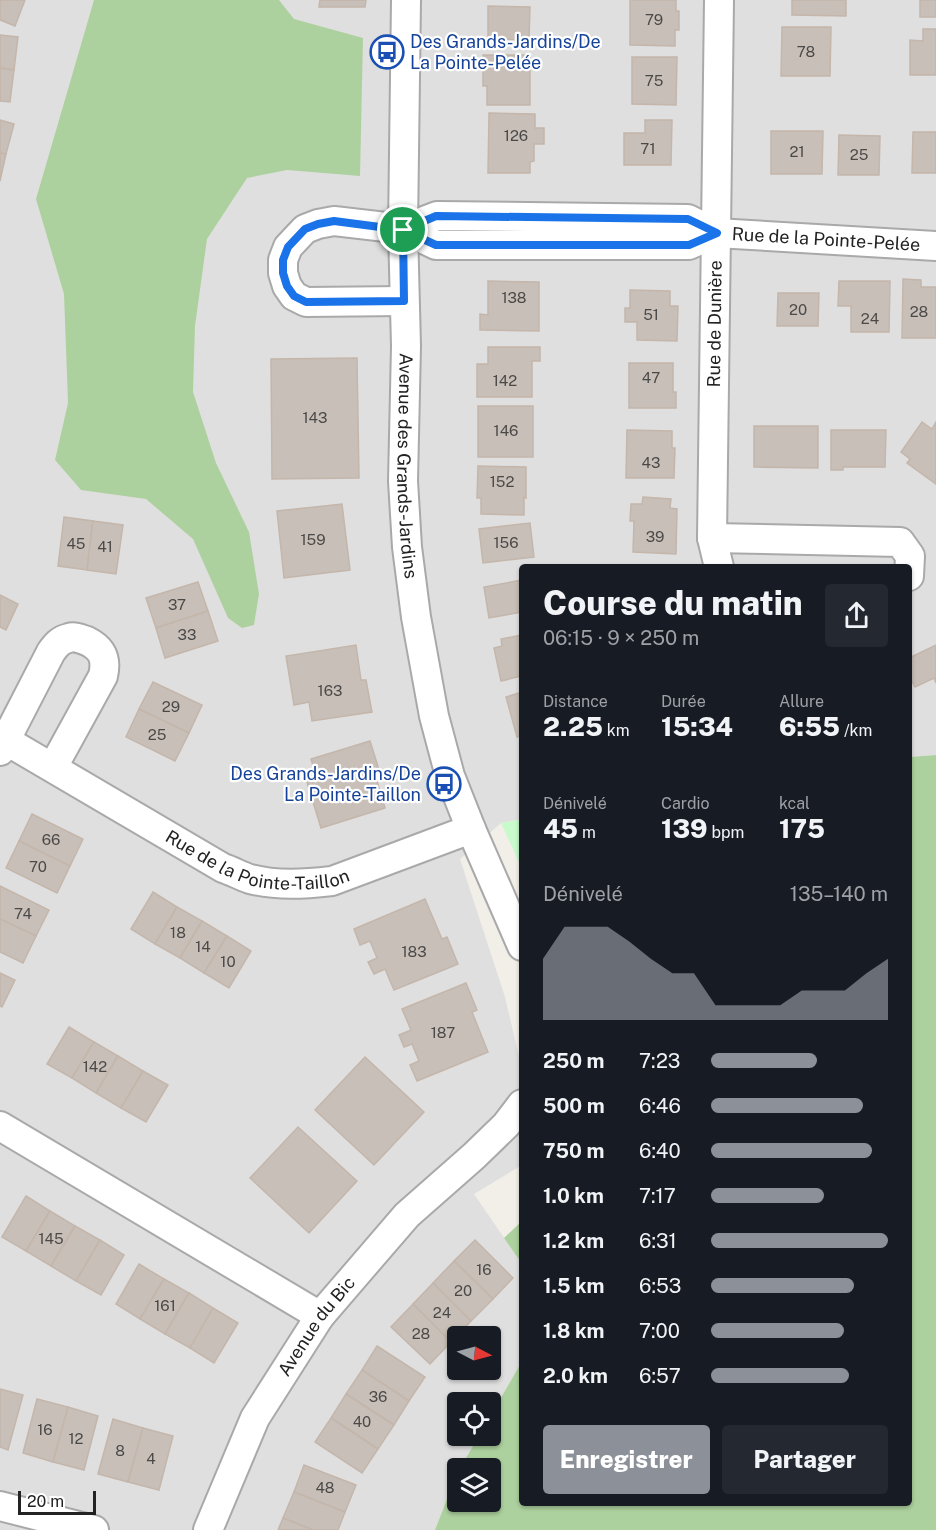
<!DOCTYPE html>
<html lang="fr">
<head>
<meta charset="utf-8">
<style>
  body { margin:0; font-family:"Public Sans",sans-serif; background:#242831; color:#f1f3f6; height:100vh; display:flex; flex-direction:column; font-size:22px; white-space:nowrap }
  * { box-sizing:border-box; margin:0 }
  p { font-size:20px; color:#9ea1a6 }
  .icon { flex:none; width:33px; height:33px; fill:none; stroke:currentColor; stroke-width:2; stroke-linecap:round; stroke-linejoin:round }
  .map { position:relative; flex:1; overflow:hidden }
  .drawer { position:absolute; left:519px; top:564px; width:393px; height:942px; display:flex; flex-direction:column; background:#171b24; border-radius:6px; box-shadow:0 2px 4px #0004 }
  .drawer>* { flex:none }
  .needle { width:39px; rotate:96deg }
  .buttons { position:absolute; left:447px; top:1326px; display:grid; gap:12px }
  .buttons a { display:grid; place-items:center; width:54px; height:54px; border-radius:6px; background:#171b24; box-shadow:0 2px 4px #0004; font-size:30px }
  .scale { position:absolute; left:18px; bottom:15px; width:78px; box-sizing:border-box; padding-left:6px; border:3px solid #222; border-top:0; font-size:16px; line-height:21px; white-space:nowrap; color:#222; -webkit-text-stroke:4px #fff; paint-order:stroke }
  .pin { position:absolute; display:grid; place-items:center; width:51px; height:51px; color:#fff; margin:-26px; border:3px solid #fff; border-radius:50%; box-shadow:0 2px 6px #0007 }
  .round { display:grid; place-items:center; flex:none; width:63px; height:63px; border-radius:6px; background:#242831 }
  .overview { display:flex; align-items:center; justify-content:space-between; height:102px; padding:0 24px }
  h1 { font-size:33px; font-weight:800; line-height:45px }
  .stats { display:grid; grid-template-columns:repeat(3,1fr); gap:9px; height:102px; padding:6px 24px }
  .stats div { display:grid; align-content:center }
  .stats b { font-size:26px; font-weight:800 }
  .stats small { font-size:16px; font-weight:400 }
  .stats p { font-size:16px }
  .chart { height:168px; padding:12px 24px }
  .chart p { display:flex; justify-content:space-between }
  .chart svg { width:100%; height:108px; margin-top:6px; fill:#8c9099; opacity:.7 }
  .primary-button { display:flex; gap:12px; margin-top:auto; padding:12px 24px }
  .primary-button a { flex:1; height:69px; border-radius:6px; background:#8c9099; color:#fff; font-size:24px; font-weight:800; line-height:69px; text-align:center }
  .primary-button a+a { background:#242831; color:#f1f3f6 }
  ul { padding:0 24px; list-style:none; font-size:20px }
  li { display:grid; grid-template-columns:96px 72px 1fr; align-items:center; height:45px }
  li i { height:15px; border-radius:8px; background:#8c9099 }
  .map>svg:first-child { display:block }
</style>
</head>
<body>
<div class="map">
<svg width="936" height="1530" viewBox="0 0 936 1530">
  <rect width="100%" height="100%" fill="#f2efe9"/>
  <path fill="#e0dfdf" fill-rule="evenodd" d="M0 0H936V755L909 757V567H522V819L501 823 460 859 505 997 522 1069V1165L474 1194 522 1264V1361L491 1415 490 1402H458V1436H479L460 1468H458L457 1473 435 1530H0ZM458 1336H490V1370H458Z"/>
  <g fill="#add19e">
    <polygon points="94,0 279,0 294,19 363,38 360,176 287,170 247,178 207,239 195,326 193,392 216,463 249,532 259,594 254,625 242,628 228,618 193,539 146,499 81,490 55,460 68,403 64,294 36,199"/>
    <polygon points="936,755 936,1530 435,1530 457,1473 458,1502 490,1502 490,1468 460,1468 479,1436 490,1436 491,1415 522,1361 522,1503 909,1503 909,757"/>
    <polygon points="522,1221 522,1264 504,1238"/>
  </g>
  <polygon fill="#c8facc" points="522,819 522,869 501,823"/>
  <g fill="#c7bfb8" stroke="#c4b6ab" stroke-width="1.5">
    <polygon points="0,0 25,0 15,26 0,20"/>
    <polygon points="320,0 366,0 365,7 319,7"/>
    <polygon points="630,0 676,0 676,11 679,11 679,30 675,30 675,46 630,45"/>
    <polygon points="792,0 846,0 846,16 792,15"/>
    <rect x="920" y="0" width="16" height="17"/>
    <polygon points="488,6 530,7 529,40 488,39"/>
    <polygon points="782,27 831,27 830,76 781,76"/>
    <polygon points="923,29 936,29 936,75 910,75 910,40 923,41"/>
    <polygon points="0,35 18,37 14,70 0,68"/>
    <polygon points="483,55 530,55 530,105 487,105 487,86 483,86"/>
    <polygon points="632,57 677,57 676,105 632,104"/>
    <polygon points="0,68 14,70 10,102 0,101"/>
    <polygon points="489,113 535,114 535,128 544,128 544,144 534,144 534,161 530,162 530,173 488,173"/>
    <polygon points="0,120 14,124 6,154 0,153"/>
    <polygon points="645,120 672,120 671,165 624,165 624,133 645,133"/>
    <polygon points="771,131 823,131 822,174 771,174"/>
    <polygon points="913,132 936,132 936,173 912,173"/>
    <polygon points="839,135 880,136 879,175 838,175"/>
    <polygon points="0,153 6,154 0,181"/>
    <polygon points="903,279 921,280 921,287 936,287 936,338 902,338"/>
    <polygon points="488,281 539,282 539,331 480,330 480,314 488,315"/>
    <polygon points="839,281 890,281 889,332 851,332 851,306 838,306"/>
    <polygon points="630,290 670,291 670,306 678,306 677,341 637,340 637,322 625,322 625,308 630,308"/>
    <polygon points="778,293 819,293 818,326 777,326"/>
    <polygon points="488,347 540,347 540,361 532,361 532,397 477,397 477,364 488,364"/>
    <polygon points="357,358 359,478 272,479 271,359"/>
    <polygon points="629,363 673,363 673,392 676,392 676,408 629,408"/>
    <rect x="478" y="406" width="55" height="51"/>
    <polygon points="922,422 932,429 936,422 936,484 907,463 910,459 901,452"/>
    <polygon points="754,426 818,426 818,468 754,467"/>
    <polygon points="627,430 672,431 672,448 675,448 674,478 626,478"/>
    <polygon points="831,430 886,430 885,467 843,467 843,470 831,470"/>
    <polygon points="478,466 526,467 526,498 524,497 524,515 481,514 481,498 477,498"/>
    <polygon points="643,497 671,499 670,508 677,509 676,554 633,552 634,521 630,521 631,504 642,504"/>
    <polygon points="342,504 350,570 284,578 277,511"/>
    <polygon points="64,517 93,521 87,570 58,566"/>
    <polygon points="93,521 123,525 116,574 87,570"/>
    <polygon points="530,523 534,557 483,563 479,529"/>
    <polygon points="522,580 522,612 489,618 484,587"/>
    <polygon points="198,582 208,611 156,628 146,598"/>
    <polygon points="0,595 18,604 6,630 0,627"/>
    <polygon points="208,611 218,641 165,658 156,628"/>
    <polygon points="522,635 522,676 501,681 494,648 502,646 501,639"/>
    <polygon points="356,645 361,680 366,680 372,712 312,721 309,702 294,705 286,656"/>
    <polygon points="936,645 936,683 934,678 915,687 909,676 909,658"/>
    <polygon points="153,682 202,705 189,733 139,709"/>
    <polygon points="522,692 522,735 517,737 506,697"/>
    <polygon points="139,709 189,733 175,761 126,737"/>
    <polygon points="370,741 381,776 376,778 385,808 321,828 306,779 316,776 311,759"/>
    <polygon points="32,814 83,839 70,866 19,841"/>
    <polygon points="19,841 70,866 57,893 6,868"/>
    <polygon points="0,886 49,910 36,936 0,919"/>
    <polygon points="153,892 177,907 155,944 131,929"/>
    <polygon points="425,899 442,939 447,937 458,964 394,990 385,969 374,974 368,962 377,958 370,941 360,945 354,929"/>
    <polygon points="177,907 202,921 180,958 155,944"/>
    <polygon points="0,919 36,936 23,963 0,952"/>
    <polygon points="202,921 227,936 204,973 180,958"/>
    <polygon points="227,936 251,951 229,988 204,973"/>
    <polygon points="0,973 15,980 2,1007 0,1006"/>
    <polygon points="466,983 477,1010 472,1012 488,1052 417,1081 410,1065 419,1061 412,1044 404,1047 399,1035 411,1030 402,1009"/>
    <polygon points="69,1027 94,1042 72,1078 47,1064"/>
    <polygon points="94,1042 118,1056 96,1093 72,1078"/>
    <polygon points="118,1056 143,1071 121,1108 96,1093"/>
    <polygon points="365,1057 424,1112 374,1165 315,1110"/>
    <polygon points="143,1071 168,1085 146,1122 121,1108"/>
    <polygon points="298,1127 357,1181 309,1233 250,1178"/>
    <polygon points="26,1196 50,1211 26,1251 2,1237"/>
    <polygon points="50,1211 75,1226 51,1266 26,1251"/>
    <polygon points="75,1226 100,1240 76,1281 51,1266"/>
    <polygon points="100,1240 124,1255 101,1295 76,1281"/>
    <polygon points="475,1240 513,1278 493,1299 454,1261"/>
    <polygon points="454,1261 493,1299 471,1321 433,1283"/>
    <polygon points="139,1264 164,1279 140,1319 116,1304"/>
    <polygon points="164,1279 189,1293 165,1334 140,1319"/>
    <polygon points="433,1283 471,1321 451,1342 413,1304"/>
    <polygon points="189,1293 213,1308 190,1348 165,1334"/>
    <polygon points="413,1304 451,1342 430,1364 391,1327"/>
    <polygon points="213,1308 238,1323 214,1363 190,1348"/>
    <polygon points="377,1346 425,1377 409,1401 362,1370"/>
    <polygon points="362,1370 409,1401 394,1425 346,1394"/>
    <polygon points="0,1389 23,1395 8,1450 0,1447"/>
    <polygon points="346,1394 394,1425 378,1449 331,1418"/>
    <polygon points="37,1399 68,1407 53,1462 23,1453"/>
    <polygon points="68,1407 98,1416 84,1470 53,1462"/>
    <polygon points="331,1418 378,1449 362,1473 315,1442"/>
    <polygon points="113,1419 143,1428 128,1482 98,1474"/>
    <polygon points="143,1428 173,1436 159,1490 128,1482"/>
    <polygon points="304,1465 356,1485 345,1512 294,1492"/>
    <polygon points="294,1492 345,1512 338,1530 313,1530 283,1518"/>
    <polygon points="283,1518 313,1530 278,1530"/>
  </g>
  <g fill="none" stroke-linecap="round" stroke-linejoin="round">
    <g stroke="#a9a9a9" stroke-width="32">
      <g id="minor">
        <path id="s1" d="M406 0 403 229 406 346 403 481 407 547 416 617 434 716 450 776 471 829 522 946"/>
        <path id="s2" d="M403 229 437 216 688 219 716 233 936 246"/>
        <polyline points="404,301 306,302 294,296 287,286 283,273 283,260 288,247 305,229 318,224 334,221 403,229 436,245 689,245 716,233"/>
        <polyline points="712,538 900,542 910,556 909,576"/>
        <path id="s3" d="M719 567 712 538 719 0"/>
        <path id="s4" d="M5 740 223 868C232 871 241 876 250 879 277 886 305 884 332 881L471 829"/>
        <path d="M0 751 51 652C56 645 60 640 69 638 75 636 81 639 87 641 103 649 107 659 103 676L53 767"/>
        <polyline points="0,1126 320,1316"/>
        <polyline points="0,1506 94,1530"/>
        <path id="s5" d="M208 1530 255 1418 320 1316 407 1215 474 1156 506 1125 522 1104"/>
      </g>
    </g>
    <use href="#minor" stroke="#fff" stroke-width="28"/>
  </g>
  <g fill="none" stroke-linecap="round" stroke-linejoin="round">
    <g stroke="#fff" stroke-width="12">
      <polyline id="route" points="403,230 334,221 318,224 305,229 288,247 283,260 283,273 287,286 294,296 306,302 404,301 403,230 436,216 688,219 717,233 689,245 436,245 403,230"/>
    </g>
    <use href="#route" stroke="#1a73e8" stroke-width="8"/>
  </g>
  <defs>
    <g id="bus-ring" transform="scale(1.725)"><circle r="9.5" fill="#fff" stroke="#1a4fb4" stroke-width="1.5"/><path d="M-5-6H5V4H4V6H2V4H-2V6H-4V4H-5ZM-3.5-4V0h7V-4ZM-3.5 1.2v1.5H-2V1.2ZM2 1.2v1.5H3.5V1.2Z" fill="#1a4fb4"/></g>
  </defs>
  <g fill-rule="evenodd">
    <use href="#bus-ring" x="387" y="52"/>
    <use href="#bus-ring" x="444" y="784"/>
  </g>
  <g text-anchor="middle" stroke-width="4.5" stroke-linejoin="round" paint-order="stroke">
    <g font-size="15" fill="#4b4948">
      <text x="654" y="25">79</text>
      <text x="806" y="57">78</text>
      <text x="654" y="86">75</text>
      <text x="516" y="141">126</text>
      <text x="648" y="154">71</text>
      <text x="797" y="157">21</text>
      <text x="859" y="160">25</text>
      <text x="514" y="303">138</text>
      <text x="798" y="315">20</text>
      <text x="919" y="317">28</text>
      <text x="651" y="320">51</text>
      <text x="870" y="324">24</text>
      <text x="651" y="383">47</text>
      <text x="505" y="386">142</text>
      <text x="315" y="423">143</text>
      <text x="506" y="436">146</text>
      <text x="651" y="468">43</text>
      <text x="502" y="487">152</text>
      <text x="655" y="542">39</text>
      <text x="313" y="545">159</text>
      <text x="506" y="548">156</text>
      <text x="76" y="549">45</text>
      <text x="105" y="552">41</text>
      <text x="177" y="610">37</text>
      <text x="187" y="640">33</text>
      <text x="330" y="696">163</text>
      <text x="171" y="712">29</text>
      <text x="157" y="740">25</text>
      <text x="51" y="845">66</text>
      <text x="38" y="872">70</text>
      <text x="23" y="919">74</text>
      <text x="178" y="938">18</text>
      <text x="203" y="952">14</text>
      <text x="414" y="957">183</text>
      <text x="228" y="967">10</text>
      <text x="443" y="1038">187</text>
      <text x="95" y="1072">142</text>
      <text x="51" y="1244">145</text>
      <text x="484" y="1275">16</text>
      <text x="463" y="1296">20</text>
      <text x="165" y="1311">161</text>
      <text x="442" y="1318">24</text>
      <text x="421" y="1339">28</text>
      <text x="378" y="1402">36</text>
      <text x="362" y="1427">40</text>
      <text x="45" y="1435">16</text>
      <text x="76" y="1444">12</text>
      <text x="120" y="1456">8</text>
      <text x="151" y="1464">4</text>
      <text x="325" y="1493">48</text>
    </g>
    <g font-size="18" fill="#164399" stroke="#fff" text-anchor="start">
      <text x="410" y="48">Des Grands-Jardins/De<tspan x="410" dy="21">La Pointe-Pelée</tspan></text>
      <text x="421" y="780" text-anchor="end">Des Grands-Jardins/De<tspan x="421" dy="21">La Pointe-Taillon</tspan></text>
    </g>
    <g font-size="18" fill="#222" stroke="#fff">
      <text dy="6" stroke="none"><textPath href="#s2" startOffset="429">Rue de la Pointe-Pelée</textPath></text>
      <text dy="6" stroke="none"><textPath href="#s3" startOffset="244">Rue de Dunière</textPath></text>
      <text dy="6" stroke="none"><textPath href="#s1" startOffset="466">Avenue des Grands-Jardins</textPath></text>
      <text dy="6" stroke="none"><textPath href="#s4" startOffset="285">Rue de la Pointe-Taillon</textPath></text>
      <text dy="6" stroke="none"><textPath href="#s5" startOffset="232">Avenue du Bic</textPath></text>
    </g>
  </g>
</svg>
<div class="buttons">
<a><svg class="needle" viewBox="-14 -14 28 28"><path d="M0-13l5 13h-10z" fill="#e53935"/><path d="M0 13l5-13h-10z" fill="#9ea1a6"/></svg></a>
<a><svg class="icon" aria-label="locate" viewBox="0 0 24 24"><circle cx="12" cy="12" r="6"/><path d="M12 2v4M12 18v4M2 12h4M18 12h4"/></svg></a>
<a><svg class="icon" aria-label="layers" viewBox="0 0 24 24"><path d="M12 4l9 5-9 5-9-5zM3 14l9 5 9-5"/></svg></a>
</div>
<div class="scale">20 m</div>
<div class="pin" style="left:403px;top:230px;background:#1e9e55"><svg class="icon" aria-label="arrive" viewBox="0 0 24 24"><path d="M6 21V4h12l-3 4 3 4H6"/></svg></div>
<section class="drawer">
<div class="overview"><div><h1>Course du matin</h1><p>06:15 · 9 × 250 m</p></div><a class="round"><svg class="icon" aria-label="share" viewBox="0 0 24 24"><path d="M12 15V3M7 8l5-5 5 5M5 13v7h14v-7"/></svg></a></div>
<div class="stats">
<div><p>Distance</p><b>2.25<small> km</small></b></div>
<div><p>Durée</p><b>15:34</b></div>
<div><p>Allure</p><b>6:55<small> /km</small></b></div>
</div>
<div class="stats">
<div><p>Dénivelé</p><b>45<small> m</small></b></div>
<div><p>Cardio</p><b>139<small> bpm</small></b></div>
<div><p>kcal</p><b>175</b></div>
</div>
<div class="chart"><p><span>Dénivelé</span>135–140 m</p>
<svg viewBox="0 0 160 44" preserveAspectRatio="none"><path d="M0 44V19L10 6L20 6L30 6L40 12L50 19L60 25L70 25L80 38L90 38L100 38L110 38L120 32L130 32L140 32L150 25L160 19V44z"/></svg>
</div>
<ul>
<li><b>250 m</b>7:23<i style="width:60%"></i></li>
<li><b>500 m</b>6:46<i style="width:86%"></i></li>
<li><b>750 m</b>6:40<i style="width:91%"></i></li>
<li><b>1.0 km</b>7:17<i style="width:64%"></i></li>
<li><b>1.2 km</b>6:31<i style="width:100%"></i></li>
<li><b>1.5 km</b>6:53<i style="width:81%"></i></li>
<li><b>1.8 km</b>7:00<i style="width:75%"></i></li>
<li><b>2.0 km</b>6:57<i style="width:78%"></i></li>
</ul>
<div class="primary-button"><a>Enregistrer</a><a>Partager</a></div>
</section>
</div>
</body>
</html>
